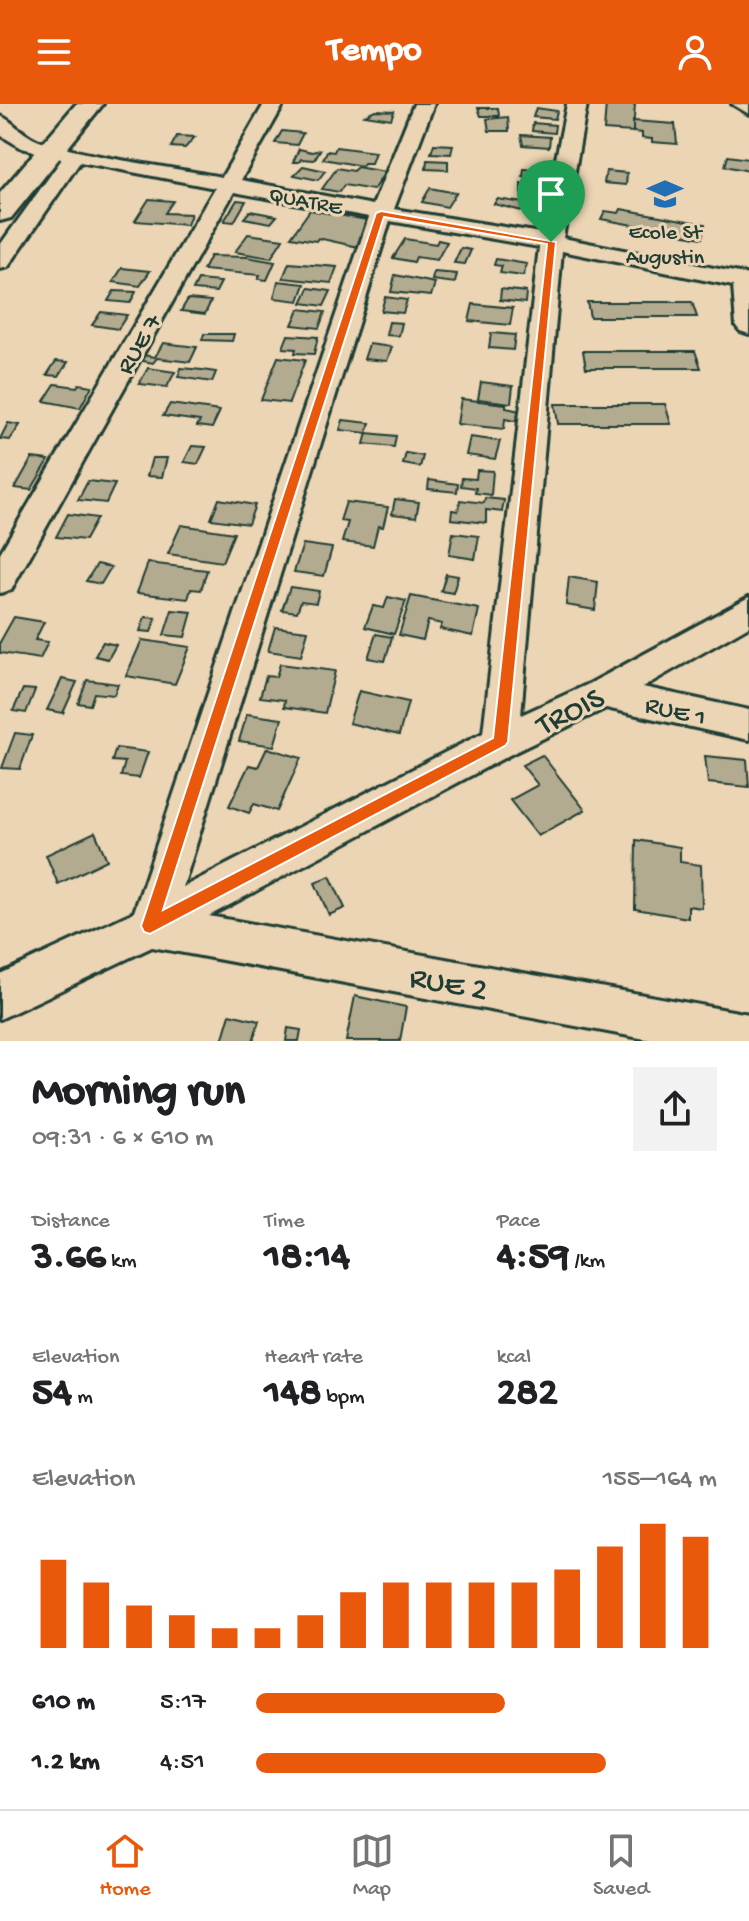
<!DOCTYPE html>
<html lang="en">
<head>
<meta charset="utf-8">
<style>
  body { margin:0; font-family:"Gochi Hand",sans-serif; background:#f2f2f2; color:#202124; height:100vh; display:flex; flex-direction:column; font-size:30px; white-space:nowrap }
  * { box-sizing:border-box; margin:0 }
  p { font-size:26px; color:#757577 }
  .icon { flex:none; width:44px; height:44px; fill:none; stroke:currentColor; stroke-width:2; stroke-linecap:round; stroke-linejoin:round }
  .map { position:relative; height:937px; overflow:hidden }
  .drawer { display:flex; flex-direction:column; background:#fff; flex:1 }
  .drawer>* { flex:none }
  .pin { position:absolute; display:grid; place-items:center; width:68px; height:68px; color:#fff; margin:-82px -34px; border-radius:50% 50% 50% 0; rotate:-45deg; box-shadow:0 0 8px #0007 }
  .pin .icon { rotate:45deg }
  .round { display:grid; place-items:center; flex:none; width:84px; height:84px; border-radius:0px; background:#f2f2f2 }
  .summary { display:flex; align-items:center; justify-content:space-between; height:136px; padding:0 32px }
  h1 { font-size:44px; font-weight:700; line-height:60px }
  .figures { display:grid; grid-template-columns:repeat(3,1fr); gap:12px; height:136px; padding:8px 32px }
  .figures div { display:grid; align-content:center }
  .figures b { font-size:40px; font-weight:700 }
  .figures small { font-size:22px; font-weight:400 }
  .figures p { font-size:22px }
  .chart { height:224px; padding:16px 32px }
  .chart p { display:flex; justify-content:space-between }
  .chart svg { width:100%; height:144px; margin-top:8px; stroke:#ea580c; stroke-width:6 }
  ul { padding:0 32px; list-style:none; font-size:26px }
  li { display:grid; grid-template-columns:128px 96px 1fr; align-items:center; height:60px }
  li i { height:20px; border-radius:10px; background:#ea580c }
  header { display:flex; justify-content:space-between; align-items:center; height:104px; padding:0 32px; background:#ea580c; color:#fff; font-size:36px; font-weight:700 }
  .tab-bar { display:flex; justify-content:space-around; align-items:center; height:112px; border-top:2px solid #e0e0e0; background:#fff; font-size:22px; color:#757577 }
  .tab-bar a { display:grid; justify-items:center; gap:4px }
  .tab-bar .on { color:#ea580c }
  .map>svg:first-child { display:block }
</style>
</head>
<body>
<header><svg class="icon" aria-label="menu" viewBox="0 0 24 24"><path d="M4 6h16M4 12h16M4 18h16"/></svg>Tempo<svg class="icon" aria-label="person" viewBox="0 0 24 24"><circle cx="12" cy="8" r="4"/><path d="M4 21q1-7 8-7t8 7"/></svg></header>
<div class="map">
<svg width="749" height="937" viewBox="0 0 749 937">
  <rect width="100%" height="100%" fill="#ecd5b4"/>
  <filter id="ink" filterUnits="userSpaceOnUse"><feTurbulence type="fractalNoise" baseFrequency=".0125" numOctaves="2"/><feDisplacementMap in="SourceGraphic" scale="16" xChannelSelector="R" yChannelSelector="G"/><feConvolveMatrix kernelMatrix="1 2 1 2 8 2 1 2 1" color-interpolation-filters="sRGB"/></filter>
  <g filter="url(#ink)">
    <g fill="#b3ab90" stroke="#1f3d34" stroke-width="2">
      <polygon points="606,0 635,0 633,28 604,26"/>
      <polygon points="478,4 498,4 499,12 481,12"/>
      <polygon points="536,4 557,7 555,15 533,13"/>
      <polygon points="375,6 394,7 391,15 365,11"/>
      <polygon points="508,13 509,27 489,27 487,15"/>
      <polygon points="633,17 675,20 677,40 652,38 652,35 642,34 642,29 633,28"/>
      <polygon points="533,19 555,21 554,29 532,27"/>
      <polygon points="282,27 303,29 297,41 275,39"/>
      <polygon points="521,31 550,33 549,43 523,41"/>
      <polygon points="177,32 195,33 185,44 171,43"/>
      <polygon points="434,40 453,41 451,50 431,49"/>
      <polygon points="336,43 375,48 371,59 364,59 362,62 323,55 327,47 334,48"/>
      <polygon points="299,45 312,48 320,46 314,56 301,55 299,58 293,58"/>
      <polygon points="728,52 749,55 749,67 725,62"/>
      <polygon points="427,56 448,57 448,66 426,65"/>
      <polygon points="303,62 325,67 318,76 294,71"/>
      <polygon points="357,63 385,68 373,86 344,81 339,88 322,85 337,64 353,67"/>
      <polygon points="524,65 542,66 542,74 523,73"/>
      <polygon points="606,67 627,69 626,81 604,79"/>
      <polygon points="521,80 542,81 542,91 521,90"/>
      <polygon points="430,84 456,89 447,103 422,98"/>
      <polygon points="149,95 173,97 165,109 191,110 187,121 135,117"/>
      <polygon points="497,95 530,100 526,108 494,100"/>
      <polygon points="237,96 246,97 234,118 224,117"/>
      <polygon points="621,105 705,120 702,134 601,115 605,107 619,109"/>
      <polygon points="310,106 373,117 363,144 318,134 316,137 291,133"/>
      <polygon points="250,107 277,112 271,119 244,114"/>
      <polygon points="248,130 283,135 271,154 235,148"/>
      <polygon points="405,135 436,140 438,136 447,138 437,156 416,153 414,158 393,154"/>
      <polygon points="461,144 471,146 465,160 454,159"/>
      <polygon points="210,152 247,153 275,158 267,176 258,175 260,171 203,166"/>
      <polygon points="496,155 527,160 523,172 500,169 502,162 494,161"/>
      <polygon points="289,159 337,163 331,179 283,174"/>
      <polygon points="122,164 150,167 140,182 113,178"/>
      <polygon points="434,168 457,170 455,179 432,176"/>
      <polygon points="395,171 435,179 431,192 391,188"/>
      <polygon points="198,176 221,178 216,188 193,186"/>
      <polygon points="278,177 305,180 299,197 274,194"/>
      <polygon points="309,184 331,187 324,202 302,199"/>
      <polygon points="501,185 526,188 525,199 500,196"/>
      <polygon points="114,187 136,188 130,199 108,197"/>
      <polygon points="385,193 407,196 403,209 381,207"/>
      <polygon points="188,195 211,197 205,210 181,207"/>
      <polygon points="587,198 692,198 697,213 590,213"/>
      <polygon points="473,200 513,204 510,221 469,217"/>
      <polygon points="299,205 325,208 319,224 292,221"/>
      <polygon points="101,208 127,211 118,225 92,221"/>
      <polygon points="389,218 402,219 399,232 386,231"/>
      <polygon points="491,229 515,231 513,246 489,244"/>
      <polygon points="204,230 234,230 232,237 202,236"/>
      <polygon points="288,231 318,233 314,250 295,249 296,245 283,244"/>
      <polygon points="163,239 197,243 190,258 157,254 153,259 138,256 142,251 155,253"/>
      <polygon points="369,240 392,243 387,257 364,255"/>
      <polygon points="583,247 695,247 701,264 586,264"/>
      <polygon points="278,253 305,256 289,299 261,296"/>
      <polygon points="56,257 68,258 59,272 47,271"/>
      <polygon points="148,264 175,268 167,283 139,280"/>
      <polygon points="181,264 202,266 216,268 212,278 178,273"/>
      <polygon points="481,278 513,282 511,299 478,295"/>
      <polygon points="55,280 77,283 79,280 92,282 80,304 44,297"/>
      <polygon points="461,295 506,300 506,304 520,307 515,317 505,315 504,325 457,320"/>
      <polygon points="170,300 220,307 212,324 197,322 200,317 163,312"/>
      <polygon points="555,300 665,300 671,320 558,320"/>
      <polygon points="343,316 370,319 367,329 340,326"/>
      <polygon points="8,319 20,321 10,336 0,335"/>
      <polygon points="367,329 396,332 394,343 364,340"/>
      <polygon points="470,333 500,337 495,355 466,351"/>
      <polygon points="192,342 206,343 198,360 184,358"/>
      <polygon points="406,349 423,352 420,363 403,360"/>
      <polygon points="32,354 49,356 31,386 15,384"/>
      <polygon points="152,354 167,354 162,373 147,372"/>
      <polygon points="477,366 493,367 491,391 475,389 476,384 461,382 462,374 476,375"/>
      <polygon points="429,376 458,380 457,388 428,385"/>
      <polygon points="88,377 115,380 106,399 78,396"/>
      <polygon points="485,394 504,396 502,408 486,406 486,419 451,415 452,406 458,407 460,396 484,399"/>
      <polygon points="219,395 255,401 248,420 211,415"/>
      <polygon points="395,395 419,398 416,413 392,410"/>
      <polygon points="346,398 388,403 383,423 378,422 373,442 342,438 348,418 340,417"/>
      <polygon points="68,410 97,414 85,436 56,433"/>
      <polygon points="181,421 234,429 222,458 168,450"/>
      <polygon points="453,429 479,432 475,455 449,451"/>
      <polygon points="303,440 332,444 324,472 294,468"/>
      <polygon points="148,459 207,466 201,486 191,485 188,495 137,489"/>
      <polygon points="97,460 111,463 101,480 86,477"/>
      <polygon points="446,470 458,472 453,489 441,487"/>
      <polygon points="569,473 598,478 595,506 566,501"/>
      <polygon points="290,483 319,487 316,499 301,497 297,508 282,506"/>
      <polygon points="411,492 479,505 473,532 440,525 442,520 428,517 423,536 399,531"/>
      <polygon points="388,493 406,497 394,530 365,523 373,502 384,504"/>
      <polygon points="172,506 192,508 185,533 164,531"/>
      <polygon points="14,513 44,518 35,536 48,538 40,555 0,549 0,538"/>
      <polygon points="145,513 156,514 151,528 140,527"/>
      <polygon points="275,523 308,527 301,552 268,547"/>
      <polygon points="376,530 392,533 385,557 368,554"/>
      <polygon points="142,536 190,543 175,580 126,572"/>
      <polygon points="103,538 116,541 108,555 95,552"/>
      <polygon points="280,560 335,567 325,609 284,603 285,596 260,593 266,572 276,573"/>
      <polygon points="62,575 77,578 63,609 47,606"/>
      <polygon points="87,576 118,580 114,591 94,589 90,601 78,599"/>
      <polygon points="23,585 35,586 26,609 13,607"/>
      <polygon points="359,587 408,598 399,631 349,619"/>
      <polygon points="247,610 282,615 274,642 239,637"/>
      <polygon points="15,629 32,631 20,665 2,664"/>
      <polygon points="116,644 148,648 139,674 121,672 125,658 112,657"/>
      <polygon points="267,644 301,654 277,707 254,700 249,709 229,702 249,661 258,663"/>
      <polygon points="542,651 585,706 538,732 510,696 538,681 522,661"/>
      <polygon points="705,652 747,656 749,683 708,679"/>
      <polygon points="95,728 107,756 58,780 46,751"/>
      <polygon points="636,736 680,743 680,758 701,761 702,804 688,802 688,814 635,805"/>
      <polygon points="330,772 345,804 329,811 315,779"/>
      <polygon points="355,892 406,903 400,937 346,937"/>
      <polygon points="230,910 259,917 253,937 222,937"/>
      <polygon points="288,924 301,926 299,937 286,937"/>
    </g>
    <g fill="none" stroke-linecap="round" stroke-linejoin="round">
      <g stroke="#1f3d34" stroke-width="6">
        <g id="street">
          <path d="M264 0H284L241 76 373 101 414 0H434L394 105 541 129 567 0H587L563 134 749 171V230L740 227 736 222 733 182 562 147 521 611 591 579 749 493V522L643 583 749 606V636L606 604 513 649 209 812 749 910V937H656L152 843 0 915V870L134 808 369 113 234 88 11 486 0 489V449L215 84 80 58 8 163 0 165V141L62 55 22 44 0 31V12C11 15 23 32 42 38 99 55 163 62 222 73ZM390 117 539 143 483 629 183 783Z"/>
          <polygon points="732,0 749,0 749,10"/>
        </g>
      </g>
      <g stroke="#1f3d34" stroke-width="6">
        <polygon id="secondary" points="76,0 103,0 11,114 0,117 0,89"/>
      </g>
      <use href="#street" fill="#ecd5b4" fill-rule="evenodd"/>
      <use href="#secondary" fill="#ecd5b4" fill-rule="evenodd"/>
    </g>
  </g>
  <path fill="#ea580c" stroke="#fff" stroke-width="2" fill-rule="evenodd" d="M381 107 556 138 508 638 505 642 150 830 144 828 141 822 376 109ZM384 113 547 140 493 634 163 806Z"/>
  <defs>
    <g id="school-bare" transform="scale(2.76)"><path d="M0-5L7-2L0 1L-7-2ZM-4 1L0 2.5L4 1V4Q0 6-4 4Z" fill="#1f6fb2" stroke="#ecd5b4" stroke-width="2.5" paint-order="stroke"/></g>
  </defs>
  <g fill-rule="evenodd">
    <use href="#school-bare" x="665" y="90"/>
  </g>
  <g text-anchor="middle" stroke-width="6" stroke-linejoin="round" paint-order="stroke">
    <g font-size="22" fill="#1f3d34" stroke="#ecd5b4">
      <text transform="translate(306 95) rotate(11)" y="8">QUATRE</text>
    </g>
    <g font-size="22" fill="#1f3d34" stroke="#ecd5b4">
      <text x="665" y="134">Ecole St<tspan x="665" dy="25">Augustin</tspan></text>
    </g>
    <g font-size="26" fill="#1f3d34" stroke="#ecd5b4">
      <text transform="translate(137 239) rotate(-60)" y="9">RUE 7</text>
      <text transform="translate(676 605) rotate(13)" y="9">RUE 1</text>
    </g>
    <g font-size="32" fill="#1f3d34" stroke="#ecd5b4">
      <text transform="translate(569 605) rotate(-26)" y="11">TROIS</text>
      <text transform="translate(449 877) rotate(10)" y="11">RUE 2</text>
    </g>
  </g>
</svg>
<div class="pin" style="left:551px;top:138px;background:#1e9e55"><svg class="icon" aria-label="arrive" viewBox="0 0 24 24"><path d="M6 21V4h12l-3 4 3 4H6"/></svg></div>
</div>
<section class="drawer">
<div class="summary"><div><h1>Morning run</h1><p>09:31 · 6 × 610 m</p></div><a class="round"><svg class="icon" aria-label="share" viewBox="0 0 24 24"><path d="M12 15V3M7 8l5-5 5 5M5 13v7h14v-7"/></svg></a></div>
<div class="figures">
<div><p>Distance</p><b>3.66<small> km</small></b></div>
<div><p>Time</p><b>18:14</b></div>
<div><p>Pace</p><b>4:59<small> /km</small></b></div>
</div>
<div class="figures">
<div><p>Elevation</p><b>54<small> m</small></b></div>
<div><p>Heart rate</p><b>148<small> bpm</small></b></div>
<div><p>kcal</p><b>282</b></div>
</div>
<div class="chart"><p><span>Elevation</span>155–164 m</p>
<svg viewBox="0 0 160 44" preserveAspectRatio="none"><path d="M5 44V17M15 44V24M25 44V31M35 44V34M45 44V38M55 44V38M65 44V34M75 44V27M85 44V24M95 44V24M105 44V24M115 44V24M125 44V20M135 44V13M145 44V6M155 44V10"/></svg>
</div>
<ul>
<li><b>610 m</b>5:17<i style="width:54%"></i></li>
<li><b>1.2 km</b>4:51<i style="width:76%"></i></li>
</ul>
</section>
<nav class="tab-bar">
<a class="on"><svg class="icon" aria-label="home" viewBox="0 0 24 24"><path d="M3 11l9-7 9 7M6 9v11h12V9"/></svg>Home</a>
<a><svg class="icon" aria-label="map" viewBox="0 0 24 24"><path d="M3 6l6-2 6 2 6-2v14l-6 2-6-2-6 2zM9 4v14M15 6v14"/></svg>Map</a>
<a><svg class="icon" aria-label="saved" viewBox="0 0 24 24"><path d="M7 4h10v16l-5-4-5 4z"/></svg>Saved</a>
</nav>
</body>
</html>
